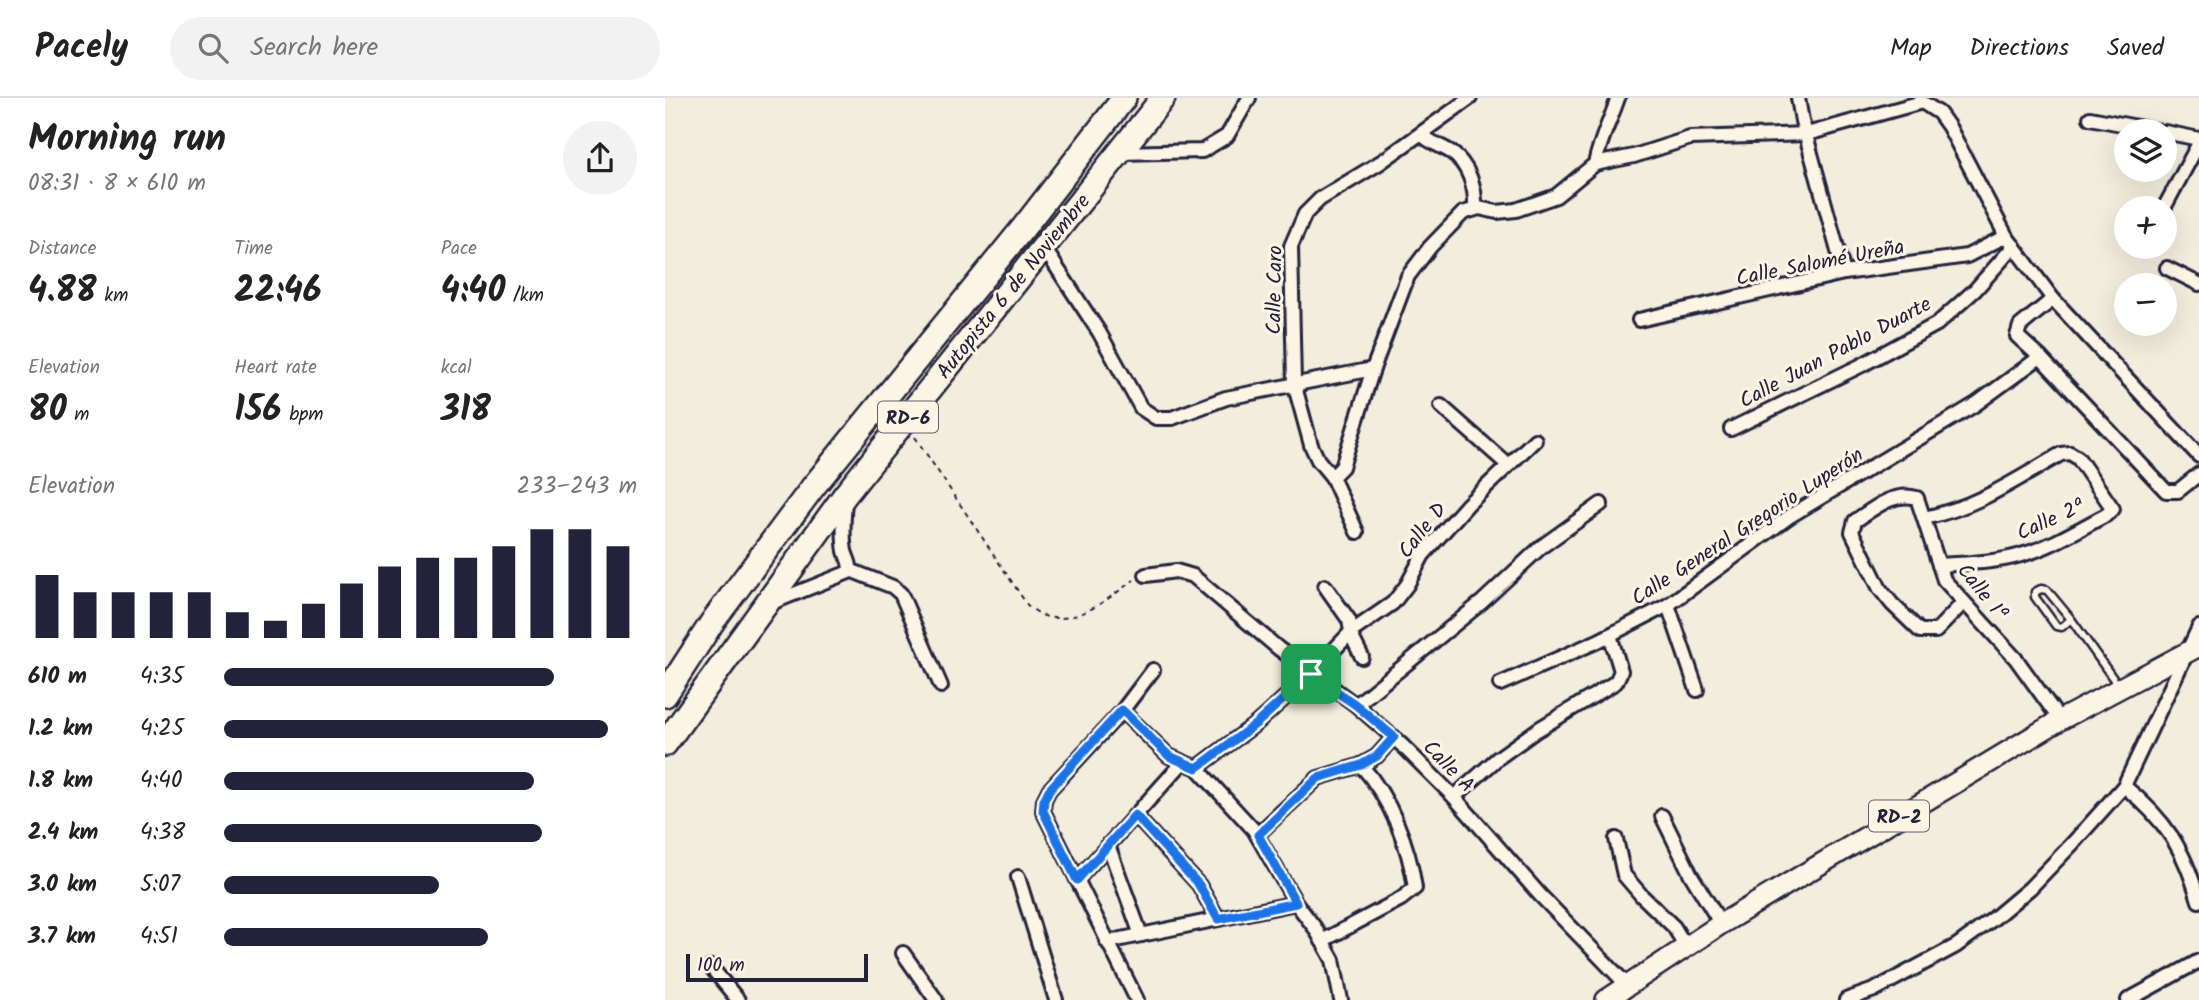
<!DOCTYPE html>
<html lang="en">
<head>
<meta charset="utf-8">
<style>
  body { margin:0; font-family:Kalam,sans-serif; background:#f2f2f2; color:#222; height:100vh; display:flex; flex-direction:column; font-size:26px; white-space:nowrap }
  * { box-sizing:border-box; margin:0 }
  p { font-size:23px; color:#767676 }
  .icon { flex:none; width:38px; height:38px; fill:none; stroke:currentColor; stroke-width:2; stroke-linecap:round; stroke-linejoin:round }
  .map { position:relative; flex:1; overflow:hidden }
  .side { display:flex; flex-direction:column; background:#fff; width:665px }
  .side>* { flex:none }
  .controls { position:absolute; left:1449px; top:21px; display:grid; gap:14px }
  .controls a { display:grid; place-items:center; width:63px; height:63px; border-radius:50%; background:#fff; box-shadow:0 7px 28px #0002; font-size:35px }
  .scale { position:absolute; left:21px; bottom:18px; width:182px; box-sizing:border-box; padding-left:7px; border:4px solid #22223b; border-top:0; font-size:19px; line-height:24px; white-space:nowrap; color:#22223b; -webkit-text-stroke:5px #fcf5e5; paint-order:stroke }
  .pin { position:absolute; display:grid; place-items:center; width:60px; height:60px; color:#fff; margin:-30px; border-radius:14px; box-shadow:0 4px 10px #0006 }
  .round { display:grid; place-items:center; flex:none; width:74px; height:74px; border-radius:37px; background:#f2f2f2 }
  .overview { display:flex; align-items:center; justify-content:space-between; height:119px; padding:0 28px }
  h1 { font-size:38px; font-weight:800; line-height:52px }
  .stats { display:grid; grid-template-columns:repeat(3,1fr); gap:10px; height:119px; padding:7px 28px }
  .stats div { display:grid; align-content:center }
  .stats b { font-size:35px; font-weight:800 }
  .stats small { font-size:19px; font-weight:400 }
  .stats p { font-size:19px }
  .chart { height:196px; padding:14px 28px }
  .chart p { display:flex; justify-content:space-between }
  .chart svg { width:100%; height:126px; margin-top:7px; stroke:#22223b; stroke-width:6 }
  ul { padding:0 28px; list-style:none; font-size:23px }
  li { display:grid; grid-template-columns:112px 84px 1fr; align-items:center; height:52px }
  li i { height:18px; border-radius:9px; background:#22223b }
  header { display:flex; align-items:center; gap:42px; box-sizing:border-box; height:98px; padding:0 35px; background:#fff; border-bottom:2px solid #e0e0e0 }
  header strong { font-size:33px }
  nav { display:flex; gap:38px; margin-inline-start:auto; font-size:24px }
  .search { width:490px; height:63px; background:#f2f2f2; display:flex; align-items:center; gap:18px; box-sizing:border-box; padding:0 24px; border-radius:38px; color:#767676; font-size:26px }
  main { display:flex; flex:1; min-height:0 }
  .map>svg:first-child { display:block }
</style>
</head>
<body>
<header>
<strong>Pacely</strong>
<div class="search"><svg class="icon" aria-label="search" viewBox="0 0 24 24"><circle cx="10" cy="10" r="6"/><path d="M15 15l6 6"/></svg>Search here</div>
<nav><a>Map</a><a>Directions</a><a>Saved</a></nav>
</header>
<main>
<section class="side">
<div class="overview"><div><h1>Morning run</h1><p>08:31 · 8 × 610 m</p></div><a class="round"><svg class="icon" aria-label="share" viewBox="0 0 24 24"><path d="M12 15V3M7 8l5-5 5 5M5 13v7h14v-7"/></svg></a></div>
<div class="stats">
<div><p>Distance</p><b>4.88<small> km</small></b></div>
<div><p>Time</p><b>22:46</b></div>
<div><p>Pace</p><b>4:40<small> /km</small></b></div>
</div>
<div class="stats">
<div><p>Elevation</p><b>80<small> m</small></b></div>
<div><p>Heart rate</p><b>156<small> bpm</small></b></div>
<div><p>kcal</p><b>318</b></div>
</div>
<div class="chart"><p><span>Elevation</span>233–243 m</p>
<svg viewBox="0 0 160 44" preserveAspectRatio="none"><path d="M5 44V22M15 44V28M25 44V28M35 44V28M45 44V28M55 44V35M65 44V38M75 44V32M85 44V25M95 44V19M105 44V16M115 44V16M125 44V12M135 44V6M145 44V6M155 44V12"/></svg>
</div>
<ul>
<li><b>610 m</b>4:35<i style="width:80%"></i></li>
<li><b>1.2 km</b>4:25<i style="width:93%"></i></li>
<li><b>1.8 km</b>4:40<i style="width:75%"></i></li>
<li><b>2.4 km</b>4:38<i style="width:77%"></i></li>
<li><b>3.0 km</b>5:07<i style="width:52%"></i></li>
<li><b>3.7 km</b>4:51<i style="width:64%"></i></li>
</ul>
</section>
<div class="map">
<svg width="1534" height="902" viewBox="0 0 1534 902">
  <rect width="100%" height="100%" fill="#f3edde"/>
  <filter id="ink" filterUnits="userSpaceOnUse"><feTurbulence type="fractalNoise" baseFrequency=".0143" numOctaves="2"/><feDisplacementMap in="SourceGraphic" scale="14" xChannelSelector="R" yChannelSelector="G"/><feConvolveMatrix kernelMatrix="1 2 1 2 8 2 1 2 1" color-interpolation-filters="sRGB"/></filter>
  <g filter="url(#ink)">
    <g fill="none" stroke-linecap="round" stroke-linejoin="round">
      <g stroke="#22223b" stroke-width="11">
        <polyline id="lane" points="1406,521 1397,529 1391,528 1370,499 1370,494 1376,491 1382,492 1406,521 1452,586"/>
      </g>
      <g stroke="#22223b" stroke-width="18">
        <g id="street">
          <polyline points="1133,0 1137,23 1179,175"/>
          <polyline points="1425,20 1493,33"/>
          <polyline points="1500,34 1534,41"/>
          <path d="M756 36C765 45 775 47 786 54 804 67 811 90 810 110"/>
          <polyline points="455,55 537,53 562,38 584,0"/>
          <path d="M930 66C935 41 945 24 953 0"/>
          <polyline points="1499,110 1534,45"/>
          <polyline points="379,150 434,234 476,310 491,320 507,320 561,300 708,271"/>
          <polyline points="1502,170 1534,186"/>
          <polyline points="1388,201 1355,228 1352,238 1375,259 1501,393 1513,393 1534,376"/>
          <polyline points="974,222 1179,175 1302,158 1341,138"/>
          <polyline points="776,308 843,367"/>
          <polyline points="1066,331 1197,267 1272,226 1310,192 1349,148"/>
          <polyline points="667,379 677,369 708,271 743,178 765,149 798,115 814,110 832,114 851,112 891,98 930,66 969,58 1025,40 1142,36 1257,4 1274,15 1284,29 1341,138 1388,201 1534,358"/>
          <path d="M1259 420C1312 409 1349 383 1396 356L1405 355 1413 360 1448 411 1441 417C1414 431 1386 449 1356 457 1330 465 1301 465 1274 467"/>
          <polyline points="692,434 667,379 653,362 646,347 629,285 626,148 640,116 655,101 716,64 805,0"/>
          <polyline points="185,472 228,489 236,496 276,588"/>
          <polyline points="481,477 511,473 528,478 614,551 691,607 738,648 789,699 875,797 962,887"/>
          <polyline points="660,488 684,522 687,539 697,559"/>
          <path d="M1298 505 1271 533H1255L1227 506 1215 491 1187 434 1190 423C1209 410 1229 393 1252 400L1279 482 1351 561 1395 622"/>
          <path d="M104 506 184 474C187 466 182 461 180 453 177 436 179 418 180 401"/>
          <polyline points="1003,507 1032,592"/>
          <polyline points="835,586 933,543 1003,507 1125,418 1311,306 1375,259"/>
          <polyline points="691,607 817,504 876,449 936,406"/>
          <polyline points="457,613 504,658 532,670 589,732 631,805 650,830 668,862 676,902"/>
          <polyline points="532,670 592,625 646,576 686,534 728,505 742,487 758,457 803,406 870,342"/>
          <path d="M1459 688C1501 722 1519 751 1534 803"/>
          <polyline points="789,699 833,660 872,632 951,584 956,573 945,537"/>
          <polyline points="470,717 534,787 553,821"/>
          <polyline points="997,718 1026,777 1056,826"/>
          <polyline points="592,737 653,680 696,667 712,658 729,639"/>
          <polyline points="951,741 959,777 977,798 1009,829 1021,849"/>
          <polyline points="443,747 476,837"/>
          <polyline points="353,779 391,902"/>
          <polyline points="412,782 518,664"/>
          <path d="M657 843 736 801 750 790C744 747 725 700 696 667"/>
          <polyline points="442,844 631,805"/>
          <polyline points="238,855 271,902"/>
          <polyline points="46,869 73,902"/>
          <polyline points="472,902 378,713 379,702 384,692 457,613 488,572"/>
          <polyline points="1181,902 1209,892 1291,848 1328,821 1365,790 1408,745 1459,688 1534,529"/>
          <polyline points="1463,902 1534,863"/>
        </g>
      </g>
      <g stroke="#22223b" stroke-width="24">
        <polyline id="primary" points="941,902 1056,826 1395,622 1534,548"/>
      </g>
      <g stroke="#22223b" stroke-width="28">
        <g id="highway">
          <polyline points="0,597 48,523 148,389 359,129 459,0"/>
          <polyline points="0,646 180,397 498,0"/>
        </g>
      </g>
      <path stroke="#22223b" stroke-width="2" stroke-dasharray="5 5" stroke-linecap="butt" d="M250 339 363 508C369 512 376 518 383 519 415 526 446 498 469 482"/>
      <use href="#lane" stroke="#fcf5e5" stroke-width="6"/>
      <use href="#street" stroke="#fcf5e5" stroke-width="12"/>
      <use href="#primary" stroke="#fcf5e5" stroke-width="19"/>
      <use href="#highway" stroke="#fcf5e5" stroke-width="23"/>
    </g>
  </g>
  <g fill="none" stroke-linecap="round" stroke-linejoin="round" filter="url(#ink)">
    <g stroke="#fff" stroke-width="14">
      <polygon id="route" points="646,576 691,607 729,639 712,658 696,667 653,680 593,737 631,805 553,821 534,787 470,717 412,782 378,713 379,702 384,692 457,612 504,658 532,670 592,625"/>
    </g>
    <use href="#route" stroke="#1a73e8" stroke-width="9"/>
  </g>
  <g text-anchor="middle" stroke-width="6" stroke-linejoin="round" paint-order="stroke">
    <g fill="#fcf5e5" stroke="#63616e" stroke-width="2">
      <rect x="213" y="303.5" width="60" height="31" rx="5"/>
      <rect x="1204" y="702.5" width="60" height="31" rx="5"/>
    </g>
    <g font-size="19" font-weight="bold" fill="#22223b">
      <text x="243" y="326">RD-6</text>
      <text x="1234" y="725">RD-2</text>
    </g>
    <g font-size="21" fill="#22223b" stroke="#fcf5e5">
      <text transform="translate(1155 164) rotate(-11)" y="7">Calle Salomé Ureña</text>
      <text transform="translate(348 188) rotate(-51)" y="7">Autopista 6 de Noviembre</text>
      <text transform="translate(609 192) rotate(-89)" y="7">Calle Caro</text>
      <text transform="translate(1170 254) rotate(-28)" y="7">Calle Juan Pablo Duarte</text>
      <text transform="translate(1386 421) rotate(-24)" y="7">Calle 2ª</text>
      <text transform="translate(1082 428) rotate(-33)" y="7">Calle General Gregorio Luperón</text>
      <text transform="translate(757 432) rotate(-52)" y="7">Calle D</text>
      <text transform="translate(1318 494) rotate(51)" y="7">Calle 1ª</text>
      <text transform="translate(784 668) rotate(46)" y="7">Calle A</text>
    </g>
  </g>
</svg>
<div class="controls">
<a><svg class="icon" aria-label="layers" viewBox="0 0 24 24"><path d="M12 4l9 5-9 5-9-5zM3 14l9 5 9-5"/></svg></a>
<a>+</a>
<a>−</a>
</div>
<div class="scale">100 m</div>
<div class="pin" style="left:646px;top:576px;background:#1e9e55"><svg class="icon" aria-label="arrive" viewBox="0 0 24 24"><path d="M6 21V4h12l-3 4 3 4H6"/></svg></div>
</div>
</main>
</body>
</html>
